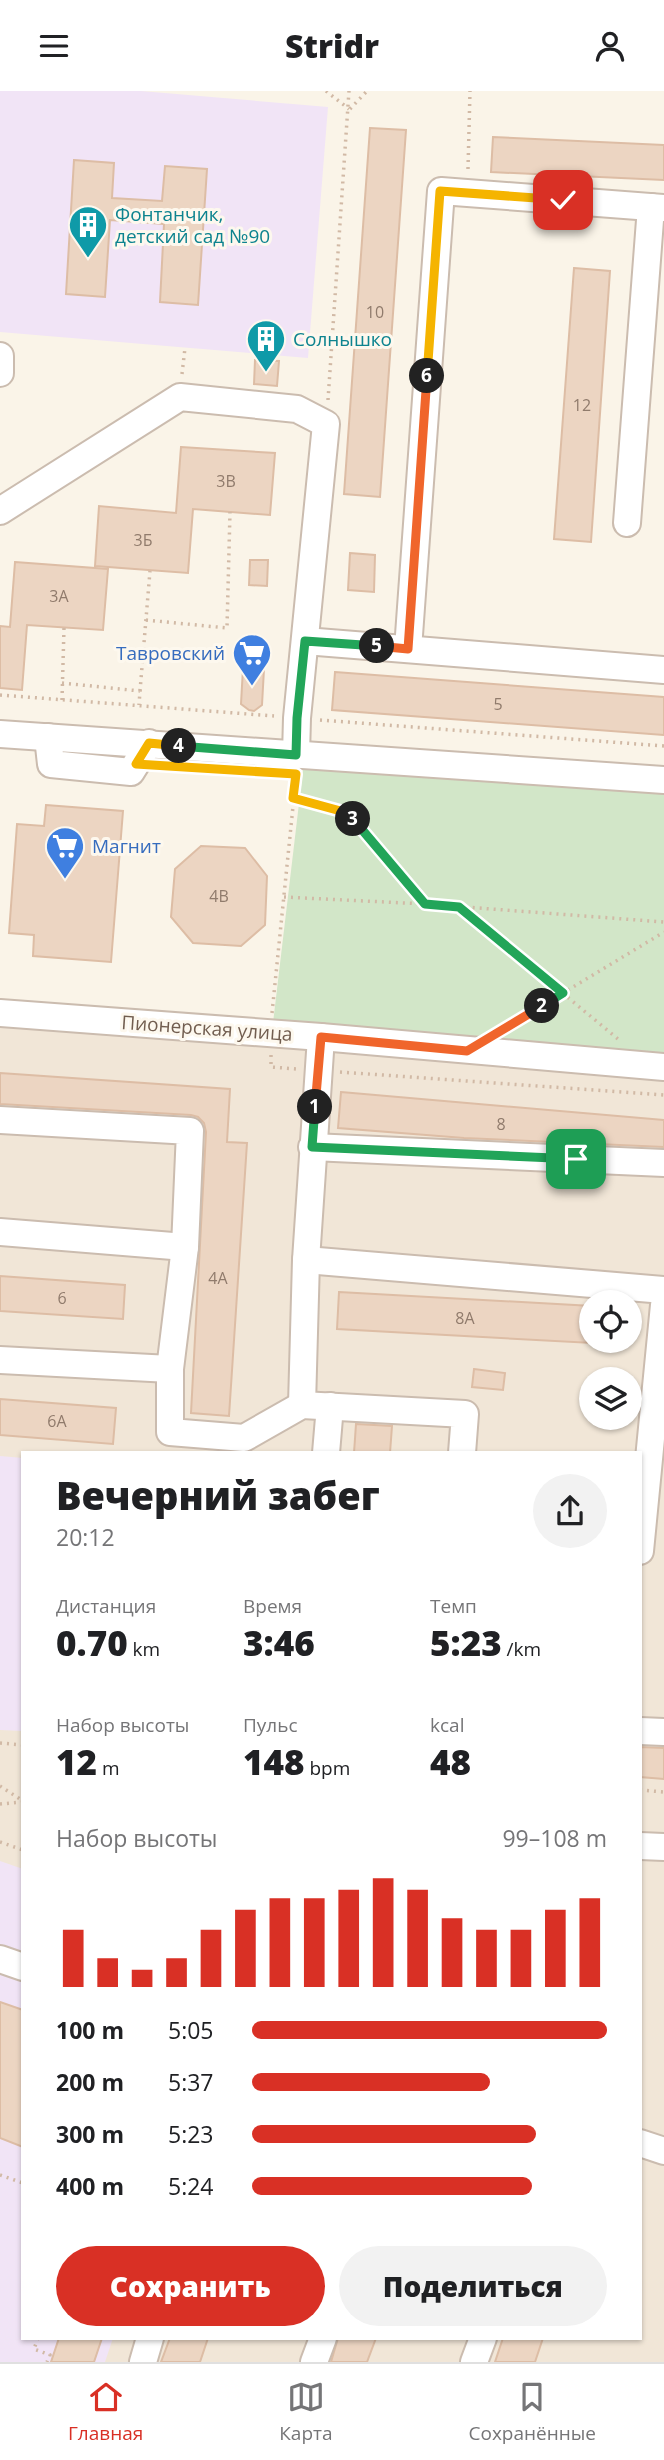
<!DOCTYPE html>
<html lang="ru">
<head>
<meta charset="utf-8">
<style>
  body { margin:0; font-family:"Open Sans",sans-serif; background:#f2f2f2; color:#202124; height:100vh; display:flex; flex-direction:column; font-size:26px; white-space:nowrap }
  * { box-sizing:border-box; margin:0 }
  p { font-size:23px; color:#757577 }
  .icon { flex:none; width:38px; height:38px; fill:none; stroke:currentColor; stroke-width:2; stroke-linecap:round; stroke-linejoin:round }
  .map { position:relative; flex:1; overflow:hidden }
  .sheet { position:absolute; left:21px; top:1360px; width:621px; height:889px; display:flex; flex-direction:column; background:#fff; border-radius:0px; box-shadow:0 2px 5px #0004 }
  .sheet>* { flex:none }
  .buttons { position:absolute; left:579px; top:1199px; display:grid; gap:14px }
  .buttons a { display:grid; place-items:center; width:63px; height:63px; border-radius:50%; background:#fff; box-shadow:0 2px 5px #0004; font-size:35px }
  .pin { position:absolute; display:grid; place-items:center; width:60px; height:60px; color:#fff; margin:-30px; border-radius:14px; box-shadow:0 4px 10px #0006 }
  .km { position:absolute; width:35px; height:35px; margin:-18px; border-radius:50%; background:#222; color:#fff; font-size:19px; line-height:35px; text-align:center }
  .round { display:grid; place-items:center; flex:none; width:74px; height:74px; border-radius:37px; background:#f2f2f2 }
  .overview { display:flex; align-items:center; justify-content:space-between; height:119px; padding:0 35px }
  h1 { font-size:38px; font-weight:800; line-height:52px }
  .stats { display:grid; grid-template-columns:repeat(3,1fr); gap:10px; height:119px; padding:7px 35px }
  .stats div { display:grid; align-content:center }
  .stats b { font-size:35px; font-weight:800 }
  .stats small { font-size:19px; font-weight:400 }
  .stats p { font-size:19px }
  .chart { height:196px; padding:14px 35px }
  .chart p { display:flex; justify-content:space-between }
  .chart svg { width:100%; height:126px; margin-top:7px; stroke:#d93025; stroke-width:6 }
  .cta { display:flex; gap:14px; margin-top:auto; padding:14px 35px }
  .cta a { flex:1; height:80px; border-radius:42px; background:#d93025; color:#fff; font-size:28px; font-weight:800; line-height:80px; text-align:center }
  .cta a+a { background:#f2f2f2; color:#202124 }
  ul { padding:0 35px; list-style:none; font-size:23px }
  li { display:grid; grid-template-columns:112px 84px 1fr; align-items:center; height:52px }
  li i { height:18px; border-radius:9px; background:#d93025 }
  header { display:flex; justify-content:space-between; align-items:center; height:91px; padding:0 35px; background:#fff; font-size:32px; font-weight:800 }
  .menu { display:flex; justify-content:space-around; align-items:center; height:98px; border-top:2px solid #e0e0e0; background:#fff; font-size:19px; color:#757577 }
  .menu a { display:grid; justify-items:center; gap:4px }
  .menu .current { color:#d93025 }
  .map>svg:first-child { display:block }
</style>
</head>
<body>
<header><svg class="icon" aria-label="menu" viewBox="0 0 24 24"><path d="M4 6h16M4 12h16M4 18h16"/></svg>Stridr<svg class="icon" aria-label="person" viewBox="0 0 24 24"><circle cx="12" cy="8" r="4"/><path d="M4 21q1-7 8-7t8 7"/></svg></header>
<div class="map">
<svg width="664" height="2271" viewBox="0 0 664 2271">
  <rect width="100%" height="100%" fill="#faf4e8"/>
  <path fill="#f1e6d7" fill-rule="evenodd" d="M0 933 664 982V2271H0ZM592 1211H630V1250H592ZM592 1288H630V1326H592ZM23 1362H640V2247H23Z"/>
  <g fill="#f1e4f6">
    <polygon points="0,0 141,0 328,16 308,267 0,241"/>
    <polygon points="0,1365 23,1367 23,1640 0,1639"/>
    <polygon points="0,1770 23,1778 23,2247 113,2247 105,2271 0,2271"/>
  </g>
  <polygon fill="#d2e6c8" points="304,670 664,695 664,962 273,932"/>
  <g fill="#ecd5c2" stroke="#ddbda5" stroke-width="2">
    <polygon points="370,37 406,39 380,406 344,403"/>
    <polygon points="493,46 664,54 664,89 491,81"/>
    <polygon points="74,69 114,72 112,107 162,110 165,75 207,78 198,214 160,211 164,133 110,129 105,206 66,203"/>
    <polygon points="574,177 610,180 591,451 554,448"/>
    <polygon points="255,269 279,270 277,295 254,293"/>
    <polygon points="181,356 275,362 270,424 193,418 188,482 95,475 99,415 176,422"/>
    <polygon points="350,462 375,464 374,501 348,499"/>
    <polygon points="250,469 268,469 267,495 249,494"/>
    <polygon points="15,471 108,478 103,539 27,534 22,599 0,597 0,535 10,536"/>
    <polygon points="243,577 264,578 262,614 254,620 249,619 241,613"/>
    <polygon points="335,581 664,606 664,644 332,619"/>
    <polygon points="46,714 123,720 111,871 33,865 34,844 9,842 17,733 44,735"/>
    <polygon points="201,755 245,757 267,785 265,834 241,855 193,852 171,826 175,778"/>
    <polygon points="0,982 230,998 227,1051 247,1052 229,1325 191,1322 206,1041 204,1032 198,1026 191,1024 0,1013"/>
    <polygon points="341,1001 664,1029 664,1056 464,1047 338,1037"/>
    <polygon points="0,1185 125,1194 123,1228 0,1220"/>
    <polygon points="339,1201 592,1215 592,1252 337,1238"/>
    <polygon points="474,1278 505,1282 503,1299 472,1296"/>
    <polygon points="0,1308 116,1317 113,1353 0,1344"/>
    <polygon points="356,1333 392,1335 390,1362 354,1362"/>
    <polygon points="640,1656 664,1657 664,1688 640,1686"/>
    <polygon points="0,1911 23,1919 23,2056 0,2047"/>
    <polygon points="59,2247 102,2247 94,2271 51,2271"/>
    <polygon points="170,2247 208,2247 200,2271 161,2271"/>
    <polygon points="338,2247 376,2247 367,2271 331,2271"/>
    <polygon points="503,2247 543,2247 535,2271 495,2271"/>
  </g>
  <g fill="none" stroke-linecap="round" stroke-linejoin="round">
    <g stroke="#cbbcaf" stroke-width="30">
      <g id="minor">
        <polyline points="0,265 0,282"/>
        <polyline points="0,420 180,306 297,318 326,333 297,627 296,664"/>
        <polyline points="627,432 651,116"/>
        <polyline points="305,550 664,579"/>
        <polyline points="408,558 441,100 664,117"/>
        <polyline points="0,643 664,689"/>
        <polyline points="48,646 51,673 131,681 149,652"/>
        <polyline points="0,922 321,946 664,976"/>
        <polyline points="0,1029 190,1040 185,1156 170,1278 170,1341 244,1347 302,1314 465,1323 462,1362"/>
        <polyline points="312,1056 664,1072"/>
        <polyline points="0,1141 185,1156"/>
        <polyline points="306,1169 664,1199"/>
        <polyline points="0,1269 170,1278"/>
        <polyline points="302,1314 306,1169 321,946"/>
        <polyline points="326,1362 330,1315"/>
        <polyline points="640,1460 664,1214"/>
        <polyline points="640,1640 664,1641"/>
        <polyline points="640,1755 664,1756"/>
        <polyline points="0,1868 23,1876"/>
        <polyline points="640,2052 664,2060"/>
        <polyline points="143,2271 150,2247"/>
        <polyline points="314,2271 323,2247"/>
        <polyline points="474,2271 483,2247"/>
      </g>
    </g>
    <g stroke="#d1b9a5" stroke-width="3.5" stroke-dasharray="2 5" stroke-linecap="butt">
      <polyline points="326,0 349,18"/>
      <polyline points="350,18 367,0"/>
      <polyline points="468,78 470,0"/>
      <polyline points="182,283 185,257"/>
      <polyline points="328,309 349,0"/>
      <polyline points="146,529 227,537 230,421"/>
      <polyline points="62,592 140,600 139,614"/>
      <polyline points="140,600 150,480"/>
      <polyline points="0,604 274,625"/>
      <polyline points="62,609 64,537"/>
      <polyline points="320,629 664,655"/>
      <polyline points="293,707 349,722 425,813"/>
      <polyline points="284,806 425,813 664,831"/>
      <polyline points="460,817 618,948"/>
      <polyline points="272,922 296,686"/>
      <polyline points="502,939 664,841"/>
      <polyline points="271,964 271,976 297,978"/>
      <polyline points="340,981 664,1004"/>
      <polyline points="0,1652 23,1654"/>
      <polyline points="0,1695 23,1710"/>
      <polyline points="640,1699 664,1701"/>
      <polyline points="0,1713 23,1711"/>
      <polyline points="0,1751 23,1759"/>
      <polyline points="0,2084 23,2092"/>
      <polyline points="38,2247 34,2258 50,2264 47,2271"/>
    </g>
    <use href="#minor" stroke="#fff" stroke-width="26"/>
  </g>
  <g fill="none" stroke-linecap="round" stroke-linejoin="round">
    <g stroke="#fff" stroke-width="14">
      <polyline id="split-1" points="315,1016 312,1056 576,1068"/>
    </g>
    <g stroke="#fff" stroke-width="14">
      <polyline id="split-2" points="315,1016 321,946 467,960 542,915"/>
    </g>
    <g stroke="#fff" stroke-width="14">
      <polyline id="split-3" points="353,728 425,813 459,816 563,902 542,915"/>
    </g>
    <g stroke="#fff" stroke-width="14">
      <polyline id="split-4" points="179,655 149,652 136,673 296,683 293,707 348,722 353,728"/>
    </g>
    <g stroke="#fff" stroke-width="14">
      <polyline id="split-5" points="179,655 296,664 297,627 305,550 377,555"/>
    </g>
    <g stroke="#fff" stroke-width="14">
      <polyline id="split-6" points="377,555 408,558 427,285"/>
    </g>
    <g stroke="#fff" stroke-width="14">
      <polyline id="split-7" points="427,285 440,100 563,109"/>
    </g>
    <use href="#split-1" stroke="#22a559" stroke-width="9"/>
    <use href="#split-2" stroke="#f0652b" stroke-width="9"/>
    <use href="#split-3" stroke="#22a559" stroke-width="9"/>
    <use href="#split-4" stroke="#f5b400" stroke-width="9"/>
    <use href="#split-5" stroke="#22a559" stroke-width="9"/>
    <use href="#split-6" stroke="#f0652b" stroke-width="9"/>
    <use href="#split-7" stroke="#f5b400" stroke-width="9"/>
  </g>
  <defs>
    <g id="building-pin" transform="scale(2.0125)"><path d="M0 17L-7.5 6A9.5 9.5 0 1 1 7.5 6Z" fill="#0f9aa8" stroke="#fdf8ee"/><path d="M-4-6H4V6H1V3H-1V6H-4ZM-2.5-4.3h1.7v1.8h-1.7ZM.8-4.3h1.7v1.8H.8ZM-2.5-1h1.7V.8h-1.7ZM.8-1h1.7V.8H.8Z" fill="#fff"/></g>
    <g id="supermarket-pin" transform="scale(2.0125)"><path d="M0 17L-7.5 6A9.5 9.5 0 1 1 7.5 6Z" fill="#3f7fe0" stroke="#fdf8ee"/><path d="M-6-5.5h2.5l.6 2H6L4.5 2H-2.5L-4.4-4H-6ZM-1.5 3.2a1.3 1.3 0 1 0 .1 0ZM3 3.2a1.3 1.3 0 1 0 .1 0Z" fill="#fff"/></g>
  </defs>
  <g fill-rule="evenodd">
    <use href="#building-pin" x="88" y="134"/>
    <use href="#building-pin" x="266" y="248"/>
    <use href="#supermarket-pin" x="252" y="562"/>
    <use href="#supermarket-pin" x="65" y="755"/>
  </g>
  <g text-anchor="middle" stroke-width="6" stroke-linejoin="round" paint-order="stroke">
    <g font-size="16" fill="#907b6c">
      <text x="375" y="227">10</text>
      <text x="582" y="320">12</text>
      <text x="226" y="396">3В</text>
      <text x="143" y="455">3Б</text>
      <text x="59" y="511">3А</text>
      <text x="498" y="619">5</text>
      <text x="219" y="811">4В</text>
      <text x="501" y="1039">8</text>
      <text x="218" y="1193">4А</text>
      <text x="62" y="1213">6</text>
      <text x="465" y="1233">8А</text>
      <text x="57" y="1336">6А</text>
    </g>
    <g font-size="19" fill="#0d838f" stroke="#fdf8ee" text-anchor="start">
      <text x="115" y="130">Фонтанчик,<tspan x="115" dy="22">детский сад №90</tspan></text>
      <text x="293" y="255">Солнышко</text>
    </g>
    <g font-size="19" fill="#366cbe" stroke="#fdf8ee" text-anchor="end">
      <text x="225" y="569">Тавровский</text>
      <text x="92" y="762" text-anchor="start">Магнит</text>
    </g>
    <g font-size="19" fill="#715d4f" stroke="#fdf8ee">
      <text transform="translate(207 937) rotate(4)" y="7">Пионерская улица</text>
    </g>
  </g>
</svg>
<div class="buttons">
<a><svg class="icon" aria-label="locate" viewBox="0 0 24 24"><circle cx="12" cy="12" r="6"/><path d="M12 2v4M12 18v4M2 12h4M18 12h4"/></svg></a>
<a><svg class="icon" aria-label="layers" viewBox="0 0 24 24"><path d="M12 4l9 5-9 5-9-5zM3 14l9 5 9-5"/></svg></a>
</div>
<div class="pin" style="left:576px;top:1068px;background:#1e9e55"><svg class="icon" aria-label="arrive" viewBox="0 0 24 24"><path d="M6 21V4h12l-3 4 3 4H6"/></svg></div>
<div class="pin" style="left:563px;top:109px;background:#d93025"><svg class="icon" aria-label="check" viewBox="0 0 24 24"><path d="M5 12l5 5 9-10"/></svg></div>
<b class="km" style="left:315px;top:1016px">1</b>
<b class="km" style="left:542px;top:915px">2</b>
<b class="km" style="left:353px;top:728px">3</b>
<b class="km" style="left:179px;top:655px">4</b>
<b class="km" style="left:377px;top:555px">5</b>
<b class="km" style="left:427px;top:285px">6</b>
<section class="sheet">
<div class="overview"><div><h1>Вечерний забег</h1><p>20:12</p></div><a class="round"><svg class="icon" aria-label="share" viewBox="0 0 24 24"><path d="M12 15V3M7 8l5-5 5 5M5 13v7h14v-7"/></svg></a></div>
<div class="stats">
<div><p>Дистанция</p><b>0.70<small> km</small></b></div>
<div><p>Время</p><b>3:46</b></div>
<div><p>Темп</p><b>5:23<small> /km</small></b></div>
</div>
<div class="stats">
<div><p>Набор высоты</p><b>12<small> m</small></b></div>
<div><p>Пульс</p><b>148<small> bpm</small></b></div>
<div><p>kcal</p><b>48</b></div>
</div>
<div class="chart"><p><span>Набор высоты</span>99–108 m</p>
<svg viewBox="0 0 160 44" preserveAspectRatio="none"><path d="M5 44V24M15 44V34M25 44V38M35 44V34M45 44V24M55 44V17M65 44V13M75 44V13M85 44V10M95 44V6M105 44V10M115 44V20M125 44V24M135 44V24M145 44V17M155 44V13"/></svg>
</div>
<ul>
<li><b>100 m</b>5:05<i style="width:100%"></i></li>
<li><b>200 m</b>5:37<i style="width:67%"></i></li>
<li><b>300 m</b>5:23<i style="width:80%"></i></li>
<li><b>400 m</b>5:24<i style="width:79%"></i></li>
</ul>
<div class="cta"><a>Сохранить</a><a>Поделиться</a></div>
</section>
</div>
<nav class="menu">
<a class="current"><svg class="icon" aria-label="home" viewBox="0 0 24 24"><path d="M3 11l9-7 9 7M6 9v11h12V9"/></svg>Главная</a>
<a><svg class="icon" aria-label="map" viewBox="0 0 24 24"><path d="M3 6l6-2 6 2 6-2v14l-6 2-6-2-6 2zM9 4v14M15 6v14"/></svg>Карта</a>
<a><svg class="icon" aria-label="saved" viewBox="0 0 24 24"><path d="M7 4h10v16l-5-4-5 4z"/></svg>Сохранённые</a>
</nav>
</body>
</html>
